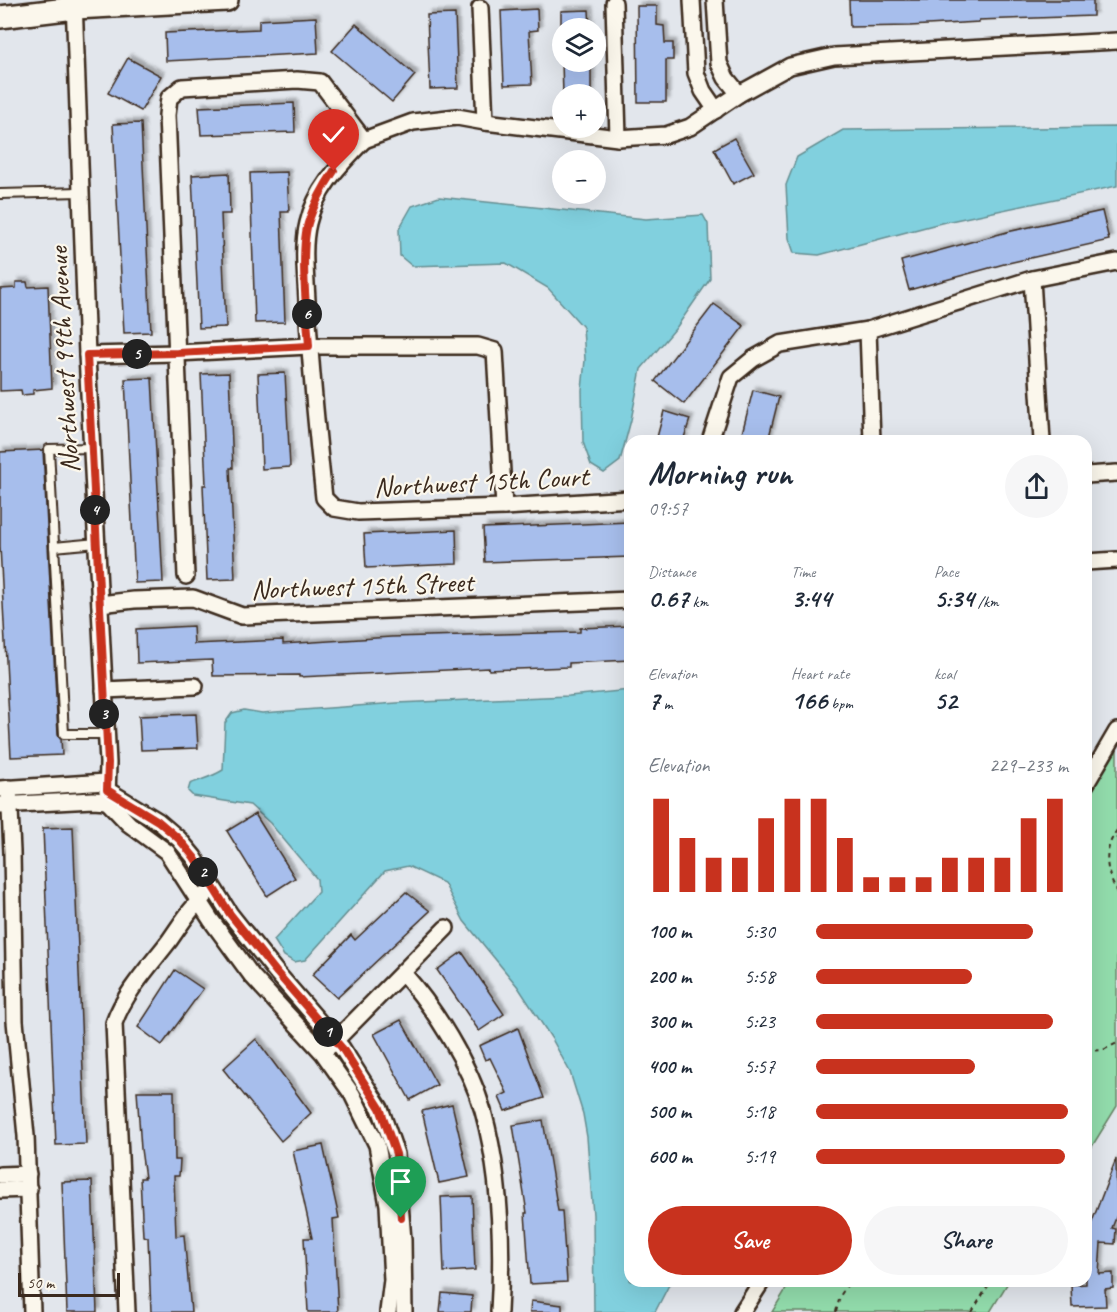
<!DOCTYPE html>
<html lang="en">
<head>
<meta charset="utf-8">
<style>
  body { margin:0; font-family:Caveat,sans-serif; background:#f6f6f7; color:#1f2937; height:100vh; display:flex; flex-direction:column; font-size:22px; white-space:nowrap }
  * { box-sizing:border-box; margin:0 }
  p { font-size:20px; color:#747a83 }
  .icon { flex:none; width:33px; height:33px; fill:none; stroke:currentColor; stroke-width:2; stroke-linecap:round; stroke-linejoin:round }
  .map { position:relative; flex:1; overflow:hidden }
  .side { position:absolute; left:624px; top:435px; width:468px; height:852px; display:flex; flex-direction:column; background:#fff; border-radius:18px; box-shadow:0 6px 24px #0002 }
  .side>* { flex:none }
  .controls { position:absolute; left:552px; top:18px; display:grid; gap:12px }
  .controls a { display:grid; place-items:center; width:54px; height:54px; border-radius:50%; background:#fff; box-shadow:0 6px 24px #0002; font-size:30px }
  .scale { position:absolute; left:18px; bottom:15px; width:102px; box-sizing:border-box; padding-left:6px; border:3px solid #3b2a1e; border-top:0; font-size:16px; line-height:21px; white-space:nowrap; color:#3b2a1e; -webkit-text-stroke:4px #fbf7ec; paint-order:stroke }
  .pin { position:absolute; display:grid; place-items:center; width:51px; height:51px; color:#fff; margin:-62px -26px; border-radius:50% 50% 50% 0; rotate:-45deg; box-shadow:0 0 6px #0007 }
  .pin .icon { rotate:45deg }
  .km { position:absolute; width:30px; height:30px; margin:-15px; border-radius:50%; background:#222; color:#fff; font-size:16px; line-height:30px; text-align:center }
  .round { display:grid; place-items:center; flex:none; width:63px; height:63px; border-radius:32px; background:#f6f6f7 }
  .head { display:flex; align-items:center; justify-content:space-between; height:102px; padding:0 24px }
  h1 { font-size:33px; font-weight:700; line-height:45px }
  .figures { display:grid; grid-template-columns:repeat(3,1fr); gap:9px; height:102px; padding:6px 24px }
  .figures div { display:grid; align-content:center }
  .figures b { font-size:26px; font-weight:700 }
  .figures small { font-size:16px; font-weight:400 }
  .figures p { font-size:16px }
  .chart { height:168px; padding:12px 24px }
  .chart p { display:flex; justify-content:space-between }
  .chart svg { width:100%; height:108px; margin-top:6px; stroke:#c8321e; stroke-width:6 }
  .cta { display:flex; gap:12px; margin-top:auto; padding:12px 24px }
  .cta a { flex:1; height:69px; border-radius:36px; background:#c8321e; color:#fff; font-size:24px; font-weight:700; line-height:69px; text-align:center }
  .cta a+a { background:#f6f6f7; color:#1f2937 }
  ul { padding:0 24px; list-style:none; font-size:20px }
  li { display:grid; grid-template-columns:96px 72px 1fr; align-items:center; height:45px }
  li i { height:15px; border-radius:8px; background:#c8321e }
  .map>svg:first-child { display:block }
</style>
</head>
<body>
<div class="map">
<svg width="1117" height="1312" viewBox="0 0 1117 1312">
  <defs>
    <filter id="shadow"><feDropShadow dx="3.5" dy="-3.5" stdDeviation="1.5" flood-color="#0004"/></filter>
  </defs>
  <rect width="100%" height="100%" fill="#e2e6ec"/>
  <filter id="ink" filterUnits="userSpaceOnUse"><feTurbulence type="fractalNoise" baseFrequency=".0167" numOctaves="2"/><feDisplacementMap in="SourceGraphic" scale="12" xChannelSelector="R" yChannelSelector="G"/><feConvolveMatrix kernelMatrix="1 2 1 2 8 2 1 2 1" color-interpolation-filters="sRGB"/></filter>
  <g filter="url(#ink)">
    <g fill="#92dcac" stroke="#668365" stroke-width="1.5">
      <polygon points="1117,750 1117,1106 1086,1156 1086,800"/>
      <polygon points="791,1281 1009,1281 990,1312 772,1312"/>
    </g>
    <g fill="#81d0de" stroke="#658e91" stroke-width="1.5">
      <polygon points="1117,127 1117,186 941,223 819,255 794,253 789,238 786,185 797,157 843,130"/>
      <polygon points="439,197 646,219 703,215 708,224 710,279 676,328 641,369 631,420 620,461 604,473 591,465 583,442 582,390 585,360 583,327 548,288 506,263 412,266 400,256 399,229 412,206"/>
      <path d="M630 690V1281H671L655 1312H594L593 1215 587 1137 583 1114 570 1072 552 1039 518 987 464 921 444 883 408 866 385 871 305 960 294 962 284 956 274 940 318 892 317 879 270 823 250 805 193 796 188 791 190 784C202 779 212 777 223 770L225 723 232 713 244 710 262 713 397 703 569 696Z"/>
    </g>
    <g fill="#a7beec" stroke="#3b2a1e" stroke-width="1.5" filter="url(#shadow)">
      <polygon points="849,0 1093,0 1093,16 979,20 979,22 910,26 850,27"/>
      <polygon points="637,6 657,6 657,25 664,26 665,43 673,43 673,60 666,60 666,102 638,102"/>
      <polygon points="537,9 538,30 529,31 532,84 504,85 501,11"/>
      <polygon points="589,10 590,28 561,28 561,11"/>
      <polygon points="455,14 458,88 430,89 427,15"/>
      <polygon points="316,17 318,53 166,61 165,33 259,29 259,20"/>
      <polygon points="356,24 415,75 392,102 332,51"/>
      <polygon points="128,58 161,76 141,111 108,93"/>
      <polygon points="562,62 591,62 591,94 563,94"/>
      <polygon points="294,103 295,132 201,135 199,107"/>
      <polygon points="141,123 151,332 124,333 113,124"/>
      <polygon points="734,138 754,173 733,184 714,149"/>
      <polygon points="287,172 289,212 281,212 285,322 255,323 250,173"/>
      <polygon points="229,173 230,214 221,214 226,327 199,328 192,175"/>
      <polygon points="1102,211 1109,240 1004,264 909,290 901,261 1007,232"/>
      <polygon points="16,282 27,282 28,287 48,286 52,388 33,390 33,394 22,395 21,390 0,391 0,289 16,288"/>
      <polygon points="714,304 744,326 684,404 655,381"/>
      <polygon points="229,373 233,468 230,468 235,579 207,580 203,485 206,485 201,374"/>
      <polygon points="285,373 290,467 262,469 258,374"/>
      <polygon points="152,378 163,582 135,583 125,379"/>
      <polygon points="753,390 779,397 768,441 740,441"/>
      <polygon points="664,411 690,419 683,441 656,441"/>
      <polygon points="43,450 58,734 61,739 62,755 11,757 0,546 0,452"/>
      <polygon points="630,522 630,557 485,562 483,528"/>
      <polygon points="456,530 457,564 366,568 364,534"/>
      <polygon points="193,626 194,644 283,640 283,644 391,637 580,632 580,628 630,626 630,660 569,663 569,667 489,670 489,668 299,677 299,675 213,676 212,660 137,663 136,629"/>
      <polygon points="196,714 198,748 141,750 139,716"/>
      <polygon points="255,814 295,878 267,896 227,831"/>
      <polygon points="73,827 86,1144 56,1145 43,828"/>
      <polygon points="406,892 430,911 337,998 312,975 351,935 355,940"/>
      <polygon points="462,952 504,1014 479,1031 437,970"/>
      <polygon points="175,970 203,989 162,1045 138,1027"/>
      <polygon points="401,1020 437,1085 410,1100 374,1034"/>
      <polygon points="518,1028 544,1098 505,1111 499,1097 507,1093 490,1058 485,1060 479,1046"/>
      <polygon points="256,1039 311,1113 281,1141 223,1069"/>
      <polygon points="137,1091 174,1091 175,1160 180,1160 179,1176 174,1176 176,1236 184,1235 191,1312 151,1312 148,1237 143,1236 140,1178 145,1178 141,1149"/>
      <polygon points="452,1104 469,1177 439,1183 422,1111"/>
      <polygon points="543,1120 558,1211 562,1211 567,1282 530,1284 525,1213 527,1213 513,1125"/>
      <polygon points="323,1145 339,1218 333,1219 338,1312 308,1312 304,1238 312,1238 293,1151"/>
      <polygon points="1116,1159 1117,1215 1112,1228 1116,1229 1115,1244 1101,1243 1099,1274 1113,1273 1113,1288 1105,1289 1106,1306 1072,1307 1071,1285 1086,1284 1086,1226 1090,1227"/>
      <polygon points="92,1181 97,1312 67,1312 62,1182"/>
      <polygon points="472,1196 475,1270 444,1272 441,1197"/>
      <polygon points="442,1293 472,1296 471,1312 440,1312"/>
      <polygon points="531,1301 562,1305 562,1312 530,1312"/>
    </g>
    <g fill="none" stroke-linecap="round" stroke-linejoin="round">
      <g stroke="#3b2a1e" stroke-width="12">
        <g id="lane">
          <polyline points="0,194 81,192"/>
          <polyline points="92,448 49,449 64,734 105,734"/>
          <polyline points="54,547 97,543"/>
        </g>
      </g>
      <g stroke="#3b2a1e" stroke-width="20">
        <g id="street">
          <polyline points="74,0 87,355 108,763 107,801 129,824 167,852 211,920 252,976 323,1053 352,1094 377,1145 388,1205 392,1280 388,1312"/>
          <polyline points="692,0 696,73 703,91 716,110"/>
          <polyline points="715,0 719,63 726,78 739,94"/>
          <polyline points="614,3 618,138"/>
          <polyline points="480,8 485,122"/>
          <path d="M364 140C341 164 316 188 308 223 302 247 306 276 307 301 310 367 317 432 324 498L334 508 358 512 504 507 630 499"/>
          <polyline points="1032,279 1042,441"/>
          <polyline points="868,330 872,441"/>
          <polyline points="87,355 177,353 309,346 478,346 495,351 504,507"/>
          <polyline points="710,441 731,377 753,359 780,344 868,330 1032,279 1117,262"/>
          <polyline points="1086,475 1117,473"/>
          <polyline points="1086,562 1117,560"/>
          <polyline points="186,576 167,115 169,98 182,87 297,80 320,82 364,140 413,122 457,117 485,122 618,138 666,135 690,127 739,94 790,66 834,56 1117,41"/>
          <polyline points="100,604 134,600 193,598 242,616 630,600"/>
          <polyline points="104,690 195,686"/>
          <polyline points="1086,784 1117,731"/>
          <polyline points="9,788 12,852 15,1021 26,1136 32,1312"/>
          <polyline points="0,789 106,782"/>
          <polyline points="107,790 158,821 179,839 194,857 230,914 277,973 342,1048 380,1108 396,1154 403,1240 404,1312"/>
          <polyline points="0,805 93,800 107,801"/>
          <path d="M403 973C435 1009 469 1063 483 1111 501 1176 503 1245 499 1312"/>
          <polyline points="330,1046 446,928"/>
          <polyline points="0,1175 28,1174"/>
          <polyline points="0,1190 29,1189"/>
          <path d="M127 1312 114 1023C125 992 149 967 169 941 181 924 191 907 207 893"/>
          <polyline points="742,1312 762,1281"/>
        </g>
      </g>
      <g stroke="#3b2a1e" stroke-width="26">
        <polyline id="secondary" points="0,17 75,8 227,0"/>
      </g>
      <g stroke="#3b2a1e" stroke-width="2" stroke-dasharray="4.5 4.5" stroke-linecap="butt">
        <path d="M1117 830C1103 850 1105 872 1117 891"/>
        <polyline points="1086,1051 1103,1050 1117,1043"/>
        <polyline points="836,1312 840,1296 850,1281"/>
        <polyline points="972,1312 991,1281"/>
      </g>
      <use href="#lane" stroke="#fbf7ec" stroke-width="8"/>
      <use href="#street" stroke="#fbf7ec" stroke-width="15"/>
      <use href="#secondary" stroke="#fbf7ec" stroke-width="21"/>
    </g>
  </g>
  <g fill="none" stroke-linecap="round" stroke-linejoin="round" filter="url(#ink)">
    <g stroke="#fff" stroke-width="12">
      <path id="route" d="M334 171C324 186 315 202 309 220 299 249 307 314 309 346L177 353 87 355 108 763 107 790 158 821 179 839 194 857 230 914 277 973 342 1048 380 1108 396 1154 401 1218"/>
    </g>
    <use href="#route" stroke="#c8321e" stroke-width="8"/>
  </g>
  <g text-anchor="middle" stroke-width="4.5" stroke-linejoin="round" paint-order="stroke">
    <g font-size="28" fill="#3b2a1e" stroke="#fbf7ec">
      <text transform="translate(63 360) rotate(-93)" y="10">Northwest 99th Avenue</text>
      <text transform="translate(481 481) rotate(-3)" y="10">Northwest 15th Court</text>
      <text transform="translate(362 585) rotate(-2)" y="10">Northwest 15th Street</text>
    </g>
  </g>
</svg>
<div class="controls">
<a><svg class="icon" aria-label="layers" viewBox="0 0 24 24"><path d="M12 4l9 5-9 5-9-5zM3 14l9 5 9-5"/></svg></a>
<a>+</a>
<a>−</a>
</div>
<div class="scale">50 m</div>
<div class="pin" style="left:401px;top:1218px;background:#1e9e55"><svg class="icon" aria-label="arrive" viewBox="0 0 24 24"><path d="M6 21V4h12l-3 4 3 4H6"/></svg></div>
<div class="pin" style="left:334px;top:171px;background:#d93025"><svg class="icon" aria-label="check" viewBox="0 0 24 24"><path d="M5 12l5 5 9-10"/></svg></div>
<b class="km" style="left:328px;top:1032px">1</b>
<b class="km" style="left:203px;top:872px">2</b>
<b class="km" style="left:104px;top:714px">3</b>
<b class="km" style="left:95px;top:510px">4</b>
<b class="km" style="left:137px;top:354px">5</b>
<b class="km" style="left:307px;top:314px">6</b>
<section class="side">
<div class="head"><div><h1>Morning run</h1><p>09:57</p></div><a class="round"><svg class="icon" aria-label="share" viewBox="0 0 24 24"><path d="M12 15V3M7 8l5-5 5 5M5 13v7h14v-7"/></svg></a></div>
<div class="figures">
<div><p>Distance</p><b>0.67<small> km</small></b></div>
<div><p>Time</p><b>3:44</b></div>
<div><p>Pace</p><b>5:34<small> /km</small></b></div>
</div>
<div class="figures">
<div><p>Elevation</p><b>7<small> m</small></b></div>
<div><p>Heart rate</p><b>166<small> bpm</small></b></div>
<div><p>kcal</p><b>52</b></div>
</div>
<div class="chart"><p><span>Elevation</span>229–233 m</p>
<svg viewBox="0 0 160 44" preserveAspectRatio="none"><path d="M5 44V6M15 44V22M25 44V30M35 44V30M45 44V14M55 44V6M65 44V6M75 44V22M85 44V38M95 44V38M105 44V38M115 44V30M125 44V30M135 44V30M145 44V14M155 44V6"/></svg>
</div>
<ul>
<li><b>100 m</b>5:30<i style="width:86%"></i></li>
<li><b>200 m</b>5:58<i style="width:62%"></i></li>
<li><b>300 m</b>5:23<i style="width:94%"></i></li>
<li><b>400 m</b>5:57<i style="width:63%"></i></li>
<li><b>500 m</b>5:18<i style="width:100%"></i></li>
<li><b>600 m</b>5:19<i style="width:99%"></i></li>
</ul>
<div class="cta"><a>Save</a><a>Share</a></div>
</section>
</div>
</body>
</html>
